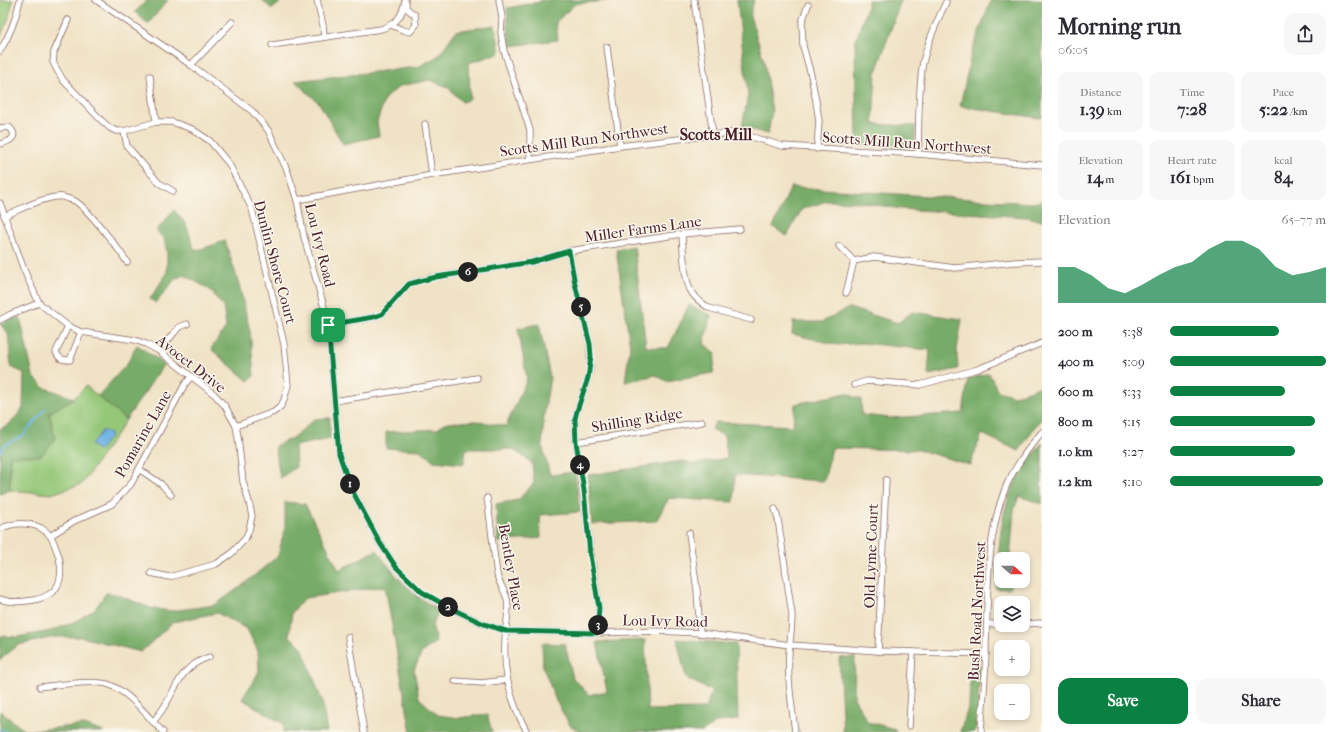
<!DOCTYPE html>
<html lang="en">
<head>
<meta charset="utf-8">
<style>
  body { margin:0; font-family:"IM FELL French Canon",serif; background:#f7f7f7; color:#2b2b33; height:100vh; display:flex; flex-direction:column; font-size:15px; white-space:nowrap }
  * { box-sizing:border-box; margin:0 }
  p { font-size:13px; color:#7c7c81 }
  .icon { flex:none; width:22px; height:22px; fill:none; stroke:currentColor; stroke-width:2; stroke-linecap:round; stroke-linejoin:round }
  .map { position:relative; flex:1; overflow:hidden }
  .drawer { display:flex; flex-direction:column; background:#fff; width:300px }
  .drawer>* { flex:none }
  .needle { width:26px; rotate:111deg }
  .buttons { position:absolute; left:994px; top:552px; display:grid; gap:8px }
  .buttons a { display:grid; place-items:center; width:36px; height:36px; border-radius:8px; background:#fff; box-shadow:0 2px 6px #0003; font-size:20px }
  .pin { position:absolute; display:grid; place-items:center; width:34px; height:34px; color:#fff; margin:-17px; border-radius:8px; box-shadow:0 2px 6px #0006 }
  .km { position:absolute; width:20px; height:20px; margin:-10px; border-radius:50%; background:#222; color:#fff; font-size:11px; line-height:20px; text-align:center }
  .round { display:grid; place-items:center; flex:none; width:42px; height:42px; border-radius:12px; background:#f7f7f7 }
  .overview { display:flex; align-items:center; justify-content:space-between; height:68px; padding:0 16px }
  h1 { font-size:22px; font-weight:800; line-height:30px }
  .metrics { display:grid; grid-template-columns:repeat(3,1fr); gap:6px; height:68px; padding:4px 16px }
  .metrics div { display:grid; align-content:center; border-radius:10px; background:#f7f7f7; text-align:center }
  .metrics b { font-size:17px; font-weight:800 }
  .metrics small { font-size:11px; font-weight:400 }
  .metrics p { font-size:11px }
  .chart { height:112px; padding:8px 16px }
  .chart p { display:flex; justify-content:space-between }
  .chart svg { width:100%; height:72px; margin-top:4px; fill:#0b8043; opacity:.7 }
  .cta { display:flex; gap:8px; margin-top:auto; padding:8px 16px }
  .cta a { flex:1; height:46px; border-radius:12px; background:#0b8043; color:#fff; font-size:16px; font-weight:800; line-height:46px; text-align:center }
  .cta a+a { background:#f7f7f7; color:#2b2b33 }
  ul { padding:0 16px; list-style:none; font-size:13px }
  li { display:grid; grid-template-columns:64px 48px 1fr; align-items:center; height:30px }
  li i { height:10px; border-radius:5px; background:#0b8043 }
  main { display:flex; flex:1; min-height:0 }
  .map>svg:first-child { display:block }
</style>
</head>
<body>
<main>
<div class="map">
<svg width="1042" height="732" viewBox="0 0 1042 732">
  <rect width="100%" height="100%" fill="#fbf7ec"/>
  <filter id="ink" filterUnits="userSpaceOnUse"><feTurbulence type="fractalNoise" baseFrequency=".025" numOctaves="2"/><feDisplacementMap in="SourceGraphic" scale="8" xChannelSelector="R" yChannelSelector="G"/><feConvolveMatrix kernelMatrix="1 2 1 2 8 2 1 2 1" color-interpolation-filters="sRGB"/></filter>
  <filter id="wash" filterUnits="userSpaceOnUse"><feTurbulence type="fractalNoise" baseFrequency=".012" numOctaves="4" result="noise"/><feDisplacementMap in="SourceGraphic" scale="16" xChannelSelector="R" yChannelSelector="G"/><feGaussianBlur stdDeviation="0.9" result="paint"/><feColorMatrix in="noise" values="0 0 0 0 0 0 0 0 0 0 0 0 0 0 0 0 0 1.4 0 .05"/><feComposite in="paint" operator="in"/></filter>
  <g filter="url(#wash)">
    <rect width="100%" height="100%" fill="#f0e2c5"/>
    <g fill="#94c778" stroke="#6f7352">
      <polygon points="0,0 13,0 8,20 0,37"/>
      <polygon points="86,386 126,420 82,484 51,494 10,490 10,456 55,439 49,413 74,398"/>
    </g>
    <g fill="#77ac68" stroke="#60664a">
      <polygon points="147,0 168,0 148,24 135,12"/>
      <polygon points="262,0 280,0 281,2 272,9"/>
      <path d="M540 0H615L575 4 556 22 558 40 510 46C508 33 508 21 507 8L540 2Z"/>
      <polygon points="737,0 754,0 750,16 764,61 772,111 768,134 742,127 748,95"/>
      <path d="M868 0H901L876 72 873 124 915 126C915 134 916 143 909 149L857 145 855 43 867 7Z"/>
      <polygon points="991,0 1042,0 1042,117 1039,118 960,106 972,51"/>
      <polygon points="495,25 500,53 469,63 470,99 462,102 448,87 430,80 400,86 385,98 377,122 379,136 343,144 319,103 295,81 418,67 438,56 456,31"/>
      <polygon points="791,187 1032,203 1042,201 1042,221 1028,217 901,209 860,202 827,201 802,209 787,236 773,227"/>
      <polygon points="174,210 186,224 195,251 225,241 239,284 250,331 254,376 248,381 211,349 226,327 223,306 209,289 184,275 175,279 156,303 150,299 167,273 167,253 164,239 156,231"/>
      <polygon points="634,246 646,347 668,348 689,305 711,315 704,344 716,353 713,373 666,381 656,375 625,382 630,346 616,249"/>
      <polygon points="849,308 898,323 912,312 962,319 957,350 958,369 928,375 930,350 862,343 838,345 792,334 793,322 822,322"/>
      <polygon points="20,317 33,376 45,388 74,398 49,413 55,439 41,456 10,456 10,490 0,494 0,429 11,423 23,408 24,373 11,367 8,333 0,324 8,320"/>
      <polygon points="539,324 550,377 544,415 542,445 550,475 575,472 580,512 540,515 541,538 498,542 496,504 518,500 534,483 532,463 513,449 466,449 464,464 434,461 420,450 386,448 386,432 438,429 444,423 476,421 506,426 527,379 518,328"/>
      <polygon points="137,345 164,364 126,420 98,396 127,364"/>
      <polygon points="989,373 998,391 1014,396 1042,386 1042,418 1034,428 1019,451 982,434 970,465 920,450 832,448 824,481 735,475 734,502 669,498 656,521 592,524 588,475 683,461 694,464 727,458 724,436 712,429 715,422 793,426 795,404 847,393 854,397 861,399 862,415 890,418 963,413 968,379"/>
      <polygon points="330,418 330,439 295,446 296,467 280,478 275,446 296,436 314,419"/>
      <path d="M1042 443V482L1040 485 1042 486V504L1019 496 1014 510 1010 559H1001V581H1010V589H996C999 549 999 505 1022 470 1028 461 1035 452 1042 443Z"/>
      <path d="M285 502 305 504 339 570 377 550C393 575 414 597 440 611L432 624 436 642 422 652 414 670 419 698 438 715 459 718 487 714 492 732H411L385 586 305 598 292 612 289 636 302 647 322 701 327 732H283L284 724 242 699 259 672 258 651 247 629 217 613 173 622 141 652 81 637H55L18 645 0 660V636L17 637 51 631 76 621 95 609 106 593 116 594 150 608 171 611 215 605 244 584 278 556 285 528Z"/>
      <polygon points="677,639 736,644 738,720 717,722 702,732 581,732 571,727 556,701 543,667 542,643 565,644 573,678 589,695 607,691 597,642 645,640 648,710 705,709 712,691 686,678"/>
      <polygon points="855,657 854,698 868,722 895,729 896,732 843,732 839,658"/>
      <polygon points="971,662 980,665 978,708 975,732 960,732 969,705"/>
      <polygon points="0,711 25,731 84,725 104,732 0,732"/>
    </g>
    <polygon fill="#6fb5e6" stroke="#5c6a88" points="103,430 111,435 99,451 91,445"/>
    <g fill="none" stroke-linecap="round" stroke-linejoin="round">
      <g stroke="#6fb5e6" stroke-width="1.5">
        <polyline points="0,453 4,445 23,436 46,408"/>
        <polyline points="0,729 7,732"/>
      </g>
    </g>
  </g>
  <g filter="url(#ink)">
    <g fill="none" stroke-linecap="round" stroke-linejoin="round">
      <g stroke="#846361" stroke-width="7">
        <g id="minor">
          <polyline points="96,0 191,65 252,111 268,130 287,170 297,200 304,237 326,314 328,325 339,454 346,474 354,494 380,543 396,567 422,593 450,608 484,624 506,631 597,633 657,631 700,633 790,645 878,651 986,654"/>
          <polyline points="317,0 323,25 324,37"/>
          <polyline points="499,0 502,18 501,33 504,51 530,130 530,159"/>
          <polyline points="694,0 713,135"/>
          <polyline points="808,5 802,22 803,46 811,75 816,101 819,121 817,149"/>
          <polyline points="68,20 54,52 53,62 56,68 63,80 101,120 110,128 116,131 124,131 156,122 172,122 192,129 210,141 229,164 252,209 284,344 288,385 284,400 281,406 274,412 236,426"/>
          <polyline points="391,25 403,30 410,32 416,25 415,15 406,8 406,3"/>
          <path d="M272 45 381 29C396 24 403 16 405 0"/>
          <polyline points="607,47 620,146"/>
          <path d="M0 51C10 35 16 19 20 0"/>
          <polyline points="191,65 232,22"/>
          <polyline points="150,76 156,122"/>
          <polyline points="425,124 432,175"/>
          <path d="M0 128 9 127C20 137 9 142 0 144"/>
          <polyline points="124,131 127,146 159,183 173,191"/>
          <path d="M918 154C919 124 918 91 923 62 928 41 937 21 946 2"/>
          <polyline points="297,200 432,175 620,146 730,133 749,136 782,146 918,154 1042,165"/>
          <polyline points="0,203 24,270 39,303 68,326 81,332 135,340 146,344 159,351 214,394 225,406 236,426 238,437 243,482 249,502 252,516 249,530 245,539 231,554 216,564 169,577 151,573"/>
          <path d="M4 216C19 210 47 195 63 197 66 198 72 200 75 201 88 209 118 248 127 262"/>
          <path d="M682 234C683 249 684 282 692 293 696 299 703 304 709 308L751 320"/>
          <polyline points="839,246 854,261"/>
          <polyline points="569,251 575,284 590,344 590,368 588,378 577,411 575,419 576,442 583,491 591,555 599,608 597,633"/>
          <polyline points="846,293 854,261 874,257 955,268 1015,262 1042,261"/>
          <polyline points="0,320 11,314 39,303"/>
          <polyline points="328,325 374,317 382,314 409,284 429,278 532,262 569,251 682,234 740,229"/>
          <path d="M68 326 56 352C59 359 62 360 70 360L81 332"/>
          <polyline points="159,351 179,327 187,324"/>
          <polyline points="854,385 867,381 920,385 978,369 1042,343"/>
          <polyline points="334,401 477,378"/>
          <polyline points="576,442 702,422"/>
          <polyline points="139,469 161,484 171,495"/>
          <path d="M487 498C491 523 493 549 497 574 498 583 505 590 507 599 510 613 505 628 505 642 503 675 511 703 527 732"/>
          <path d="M775 509 778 519 792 615C792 628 790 640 789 652 787 679 792 706 795 732"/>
          <path d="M0 529C15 521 40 521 51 537 54 542 57 551 59 557 64 580 59 595 34 600 23 602 10 603 0 599"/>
          <polyline points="689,533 697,590 700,633"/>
          <polyline points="50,536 74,521 112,504 131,484 185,384 191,377"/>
          <polyline points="987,624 1001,624"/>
          <polyline points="1023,624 1042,623"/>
          <polyline points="348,637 364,732"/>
          <polyline points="878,651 886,480"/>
          <polyline points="455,681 482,683 506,680"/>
          <path d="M40 687C57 685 96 679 110 685 130 693 148 717 163 732"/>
          <path d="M153 722C157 717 161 712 164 707 179 684 180 667 209 657"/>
          <polyline points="909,726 913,652"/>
          <path d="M981 732C983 703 986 673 986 644 988 590 986 532 1008 482 1017 464 1029 447 1042 432"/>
        </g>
      </g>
      <use href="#minor" stroke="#fff" stroke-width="5.5"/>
    </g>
  </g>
  <g fill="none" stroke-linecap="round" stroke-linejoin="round" filter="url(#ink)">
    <g stroke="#fff" stroke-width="8">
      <polygon id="route" points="569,251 575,284 590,344 591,356 588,378 577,411 575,419 576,442 584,490 590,555 599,608 597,633 506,631 484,624 450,608 422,592 396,567 380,543 354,494 346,474 339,454 328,325 374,317 382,314 409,284 420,281 436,277 532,262"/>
    </g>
    <use href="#route" stroke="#0b8043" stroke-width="5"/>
  </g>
  <g text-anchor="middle" stroke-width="3" stroke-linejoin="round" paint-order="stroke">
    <g font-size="15" fill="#4a1f2b" stroke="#fbf7ec">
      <text transform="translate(584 140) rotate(-8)" y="5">Scotts Mill Run Northwest</text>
      <text transform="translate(907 143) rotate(4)" y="5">Scotts Mill Run Northwest</text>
      <text transform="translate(643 229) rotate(-8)" y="5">Miller Farms Lane</text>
      <text transform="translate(320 245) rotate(76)" y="5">Lou Ivy Road</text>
      <text transform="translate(275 262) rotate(75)" y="5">Dunlin Shore Court</text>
      <text transform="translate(191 364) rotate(38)" y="5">Avocet Drive</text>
      <text transform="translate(637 420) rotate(-9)" y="5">Shilling Ridge</text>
      <text transform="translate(143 434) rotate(-60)" y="5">Pomarine Lane</text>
      <text transform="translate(871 556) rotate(-88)" y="5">Old Lyme Court</text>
      <text transform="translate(511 567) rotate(80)" y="5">Bentley Place</text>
      <text transform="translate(977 611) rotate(-87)" y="5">Bush Road Northwest</text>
      <text transform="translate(665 621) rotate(1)" y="5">Lou Ivy Road</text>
    </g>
    <g font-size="16" font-weight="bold" fill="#4a1f2b" stroke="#fbf7ec">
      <text x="716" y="140">Scotts Mill</text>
    </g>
  </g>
</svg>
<div class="buttons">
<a><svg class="needle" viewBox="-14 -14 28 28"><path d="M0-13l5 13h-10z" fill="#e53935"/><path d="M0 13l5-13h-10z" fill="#7c7c81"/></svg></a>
<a><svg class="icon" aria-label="layers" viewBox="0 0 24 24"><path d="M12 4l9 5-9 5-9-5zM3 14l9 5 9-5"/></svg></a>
<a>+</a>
<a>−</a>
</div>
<div class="pin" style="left:328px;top:325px;background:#1e9e55"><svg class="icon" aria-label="arrive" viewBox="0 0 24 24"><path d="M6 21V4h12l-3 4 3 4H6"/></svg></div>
<b class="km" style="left:350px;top:484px">1</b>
<b class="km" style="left:448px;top:607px">2</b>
<b class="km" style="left:598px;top:625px">3</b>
<b class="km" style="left:580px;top:465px">4</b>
<b class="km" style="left:581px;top:307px">5</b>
<b class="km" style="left:468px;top:272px">6</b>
</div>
<section class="drawer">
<div class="overview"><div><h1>Morning run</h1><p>06:05</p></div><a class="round"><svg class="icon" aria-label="share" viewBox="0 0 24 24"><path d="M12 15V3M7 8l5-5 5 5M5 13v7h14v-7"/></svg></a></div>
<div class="metrics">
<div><p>Distance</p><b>1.39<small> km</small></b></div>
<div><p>Time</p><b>7:28</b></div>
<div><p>Pace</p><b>5:22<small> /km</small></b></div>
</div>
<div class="metrics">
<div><p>Elevation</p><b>14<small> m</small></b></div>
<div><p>Heart rate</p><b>161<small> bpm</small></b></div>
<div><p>kcal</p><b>84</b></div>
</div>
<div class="chart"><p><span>Elevation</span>65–77 m</p>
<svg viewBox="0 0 160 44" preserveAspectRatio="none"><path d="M0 44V22L10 22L20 27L30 35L40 38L50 33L60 27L70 22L80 19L90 11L100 6L110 6L120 11L130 22L140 27L150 25L160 22V44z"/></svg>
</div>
<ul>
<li><b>200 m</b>5:38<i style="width:70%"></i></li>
<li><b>400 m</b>5:09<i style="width:100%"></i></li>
<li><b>600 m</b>5:33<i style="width:74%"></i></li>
<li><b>800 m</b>5:15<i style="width:93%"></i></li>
<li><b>1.0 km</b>5:27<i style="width:80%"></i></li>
<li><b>1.2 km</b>5:10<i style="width:98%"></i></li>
</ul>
<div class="cta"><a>Save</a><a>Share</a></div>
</section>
</main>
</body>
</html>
